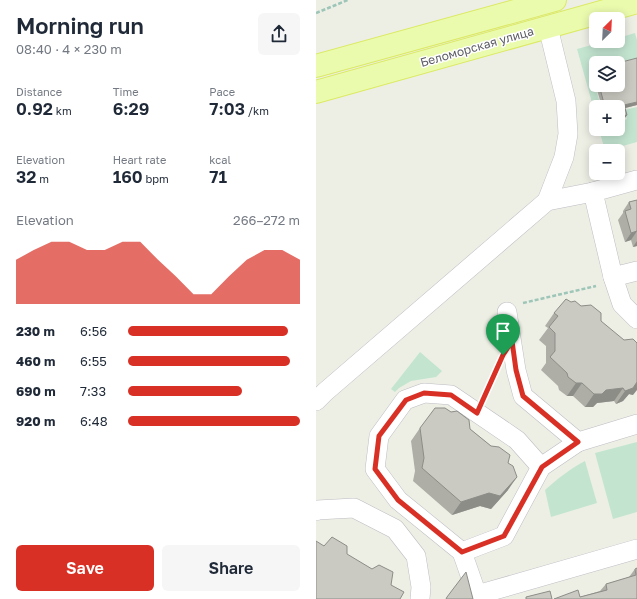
<!DOCTYPE html>
<html lang="en">
<head>
<meta charset="utf-8">
<style>
  body { margin:0; font-family:"Golos Text",sans-serif; background:#f6f6f7; color:#1f2937; height:100vh; display:flex; flex-direction:column; font-size:15px; white-space:nowrap }
  * { box-sizing:border-box; margin:0 }
  p { font-size:13px; color:#747a83 }
  .icon { flex:none; width:22px; height:22px; fill:none; stroke:currentColor; stroke-width:2; stroke-linecap:round; stroke-linejoin:round }
  .map { position:relative; flex:1; overflow:hidden }
  .side { display:flex; flex-direction:column; background:#fff; width:316px }
  .side>* { flex:none }
  .needle { width:26px; rotate:24deg }
  .controls { position:absolute; left:273px; top:12px; display:grid; gap:8px }
  .controls a { display:grid; place-items:center; width:36px; height:36px; border-radius:6px; background:#fff; box-shadow:0 2px 10px #0003; font-size:20px }
  .pin { position:absolute; display:grid; place-items:center; width:34px; height:34px; color:#fff; margin:-41px -17px; border-radius:50% 50% 50% 0; rotate:-45deg; box-shadow:0 0 4px #0007 }
  .pin .icon { rotate:45deg }
  .round { display:grid; place-items:center; flex:none; width:42px; height:42px; border-radius:6px; background:#f6f6f7 }
  .headline { display:flex; align-items:center; justify-content:space-between; height:68px; padding:0 16px }
  h1 { font-size:22px; font-weight:600; line-height:30px }
  .metrics { display:grid; grid-template-columns:repeat(3,1fr); gap:6px; height:68px; padding:4px 16px }
  .metrics div { display:grid; align-content:center }
  .metrics b { font-size:17px; font-weight:600 }
  .metrics small { font-size:11px; font-weight:400 }
  .metrics p { font-size:11px }
  .chart { height:112px; padding:8px 16px }
  .chart p { display:flex; justify-content:space-between }
  .chart svg { width:100%; height:72px; margin-top:4px; fill:#d93025; opacity:.7 }
  .button { display:flex; gap:8px; margin-top:auto; padding:8px 16px }
  .button a { flex:1; height:46px; border-radius:6px; background:#d93025; color:#fff; font-size:16px; font-weight:600; line-height:46px; text-align:center }
  .button a+a { background:#f6f6f7; color:#1f2937 }
  ul { padding:0 16px; list-style:none; font-size:13px }
  li { display:grid; grid-template-columns:64px 48px 1fr; align-items:center; height:30px }
  li i { height:10px; border-radius:5px; background:#d93025 }
  main { display:flex; flex:1; min-height:0 }
  .map>svg:first-child { display:block }
</style>
</head>
<body>
<main>
<section class="side">
<div class="headline"><div><h1>Morning run</h1><p>08:40 · 4 × 230 m</p></div><a class="round"><svg class="icon" aria-label="share" viewBox="0 0 24 24"><path d="M12 15V3M7 8l5-5 5 5M5 13v7h14v-7"/></svg></a></div>
<div class="metrics">
<div><p>Distance</p><b>0.92<small> km</small></b></div>
<div><p>Time</p><b>6:29</b></div>
<div><p>Pace</p><b>7:03<small> /km</small></b></div>
</div>
<div class="metrics">
<div><p>Elevation</p><b>32<small> m</small></b></div>
<div><p>Heart rate</p><b>160<small> bpm</small></b></div>
<div><p>kcal</p><b>71</b></div>
</div>
<div class="chart"><p><span>Elevation</span>266–272 m</p>
<svg viewBox="0 0 160 44" preserveAspectRatio="none"><path d="M0 44V17L10 11L20 6L30 6L40 11L50 11L60 6L70 6L80 17L90 27L100 38L110 38L120 27L130 17L140 11L150 11L160 17V44z"/></svg>
</div>
<ul>
<li><b>230 m</b>6:56<i style="width:93%"></i></li>
<li><b>460 m</b>6:55<i style="width:94%"></i></li>
<li><b>690 m</b>7:33<i style="width:66%"></i></li>
<li><b>920 m</b>6:48<i style="width:100%"></i></li>
</ul>
<div class="button"><a>Save</a><a>Share</a></div>
</section>
<div class="map">
<svg width="321" height="599" viewBox="0 0 321 599">
  <rect width="100%" height="100%" fill="#edefe5"/>
  <g fill="#c3e5d0">
    <polygon points="319,33 321,40 321,58 302,63 280,63 280,69 275,71 285,107 280,107 280,117 261,49 290,41 302,41 302,38"/>
    <polygon points="321,107 321,142 289,151 283,129 302,129 302,122 311,119 308,110"/>
    <polygon points="104,352 126,371 120,377 95,381 83,388 79,392 75,389"/>
    <polygon points="321,442 321,512 297,519 279,453"/>
    <path d="M269 461 281 503 235 517 229 490C241 479 254 469 269 461Z"/>
  </g>
  <g fill="none" stroke-linecap="round" stroke-linejoin="round">
    <g stroke="#bdbdc3" stroke-width="20">
      <g id="minor">
        <polyline points="321,180 277,192 297,277 321,271"/>
        <polyline points="231,201 248,157 252,134 250,101 232,27"/>
        <polyline points="297,277 306,304 321,319"/>
        <polyline points="191,312 200,370 207,396 262,442 321,424"/>
        <polyline points="0,401 9,392 231,201 277,192"/>
        <polyline points="0,511 1,510 38,508 79,529 100,556 105,587 104,599"/>
        <polyline points="146,552 82,500 59,469 63,436 89,400 108,393 135,395 201,440 225,467"/>
        <polyline points="161,595 146,552 188,536 225,467 262,442"/>
        <polyline points="162,599 161,595 321,549"/>
      </g>
    </g>
    <g stroke="#dcea63" stroke-width="24">
      <g id="major">
        <polyline points="0,66 239,0"/>
        <polyline points="0,92 321,2"/>
      </g>
    </g>
    <g stroke="#9dc5b8" stroke-width="2.5" stroke-dasharray="4 2" stroke-linecap="butt">
      <polyline points="0,13 32,0"/>
      <polyline points="207,303 280,286"/>
      <polyline points="169,396 180,371"/>
    </g>
    <use href="#minor" stroke="#fff" stroke-width="19"/>
    <use href="#major" stroke="#eafbae" stroke-width="22"/>
  </g>
  <g fill="#aeaea7">
    <polygon points="321,59 321,105 309,108 311,115 308,119 302,120 302,107 286,107 276,73 279,69 280,69 280,85 302,85"/>
    <polygon points="321,200 321,246 317,247 315,240 309,242 302,220 307,213 307,211 313,202"/>
    <polygon points="255,302 285,321 317,395 313,394 307,401 300,404 298,401 281,403 277,407 269,407 257,396 251,396 243,390 242,386 225,370 230,363 230,346 223,340 232,328 229,326 238,313"/>
    <polygon points="104,428 154,429 175,446 192,463 192,490 175,509 164,506 136,515 97,481 99,471 95,441"/>
    <polygon points="321,568 321,599 264,597 284,591 290,584 313,577 319,569"/>
  </g>
  <g fill="#8d8d88">
    <polygon points="321,102 321,105 305,109 308,105"/>
    <polygon points="311,115 308,119 302,120 302,117"/>
    <polygon points="321,231 315,240 309,242 315,233"/>
    <polygon points="321,241 321,246 317,247"/>
    <polygon points="321,382 321,390 317,395 313,394 307,401 300,404 309,391"/>
    <polygon points="260,383 266,383 257,396 251,396"/>
    <polygon points="307,388 298,401 281,403 277,407 269,407 278,394 290,390"/>
    <polygon points="201,477 192,490 175,509 164,506 136,515 145,502"/>
  </g>
  <g fill="#cacac2" stroke="#8d8d88">
    <polygon points="321,58 321,102 308,105 311,115 302,117 302,107 289,107 283,85 302,85 302,63"/>
    <polygon points="321,200 321,231 315,233 309,211 315,209 313,202"/>
    <polygon points="250,299 255,302 259,301 265,306 275,305 285,313 285,321 308,340 317,339 321,343 321,382 317,388 309,391 307,388 290,390 286,394 278,394 266,383 260,383 252,377 251,373 234,357 239,351 239,333 233,327 242,316 238,313"/>
    <polygon points="119,408 129,408 135,412 141,411 153,420 154,429 175,446 183,447 194,455 192,463 197,466 201,477 184,496 173,493 145,502 106,468 108,458 104,428"/>
    <polygon points="16,537 31,546 31,554 56,569 63,565 77,572 75,585 88,592 84,599 0,599 0,541 8,546"/>
    <polygon points="321,568 321,599 238,599 262,590 264,597 291,590 290,584 320,575 319,569"/>
    <polygon points="150,572 157,599 130,599 131,597"/>
    <polygon points="234,591 236,599 210,599 210,597"/>
  </g>
  <g fill="none" stroke-linecap="round" stroke-linejoin="round">
    <g stroke="#fff" stroke-width="8">
      <polygon id="route" points="196,341 200,370 207,396 262,442 226,467 188,536 146,552 82,500 59,469 63,436 90,400 108,393 135,395 161,413 187,355"/>
    </g>
    <use href="#route" stroke="#d93025" stroke-width="5"/>
  </g>
  <g text-anchor="middle" stroke-width="3" stroke-linejoin="round" paint-order="stroke">
    <g font-size="12" fill="#5d5e65" stroke="#fff">
      <text transform="translate(161 47) rotate(-16)" y="4">Беломорская улица</text>
    </g>
  </g>
</svg>
<div class="controls">
<a><svg class="needle" viewBox="-14 -14 28 28"><path d="M0-13l5 13h-10z" fill="#e53935"/><path d="M0 13l5-13h-10z" fill="#747a83"/></svg></a>
<a><svg class="icon" aria-label="layers" viewBox="0 0 24 24"><path d="M12 4l9 5-9 5-9-5zM3 14l9 5 9-5"/></svg></a>
<a>+</a>
<a>−</a>
</div>
<div class="pin" style="left:187px;top:355px;background:#1e9e55"><svg class="icon" aria-label="arrive" viewBox="0 0 24 24"><path d="M6 21V4h12l-3 4 3 4H6"/></svg></div>
</div>
</main>
</body>
</html>
